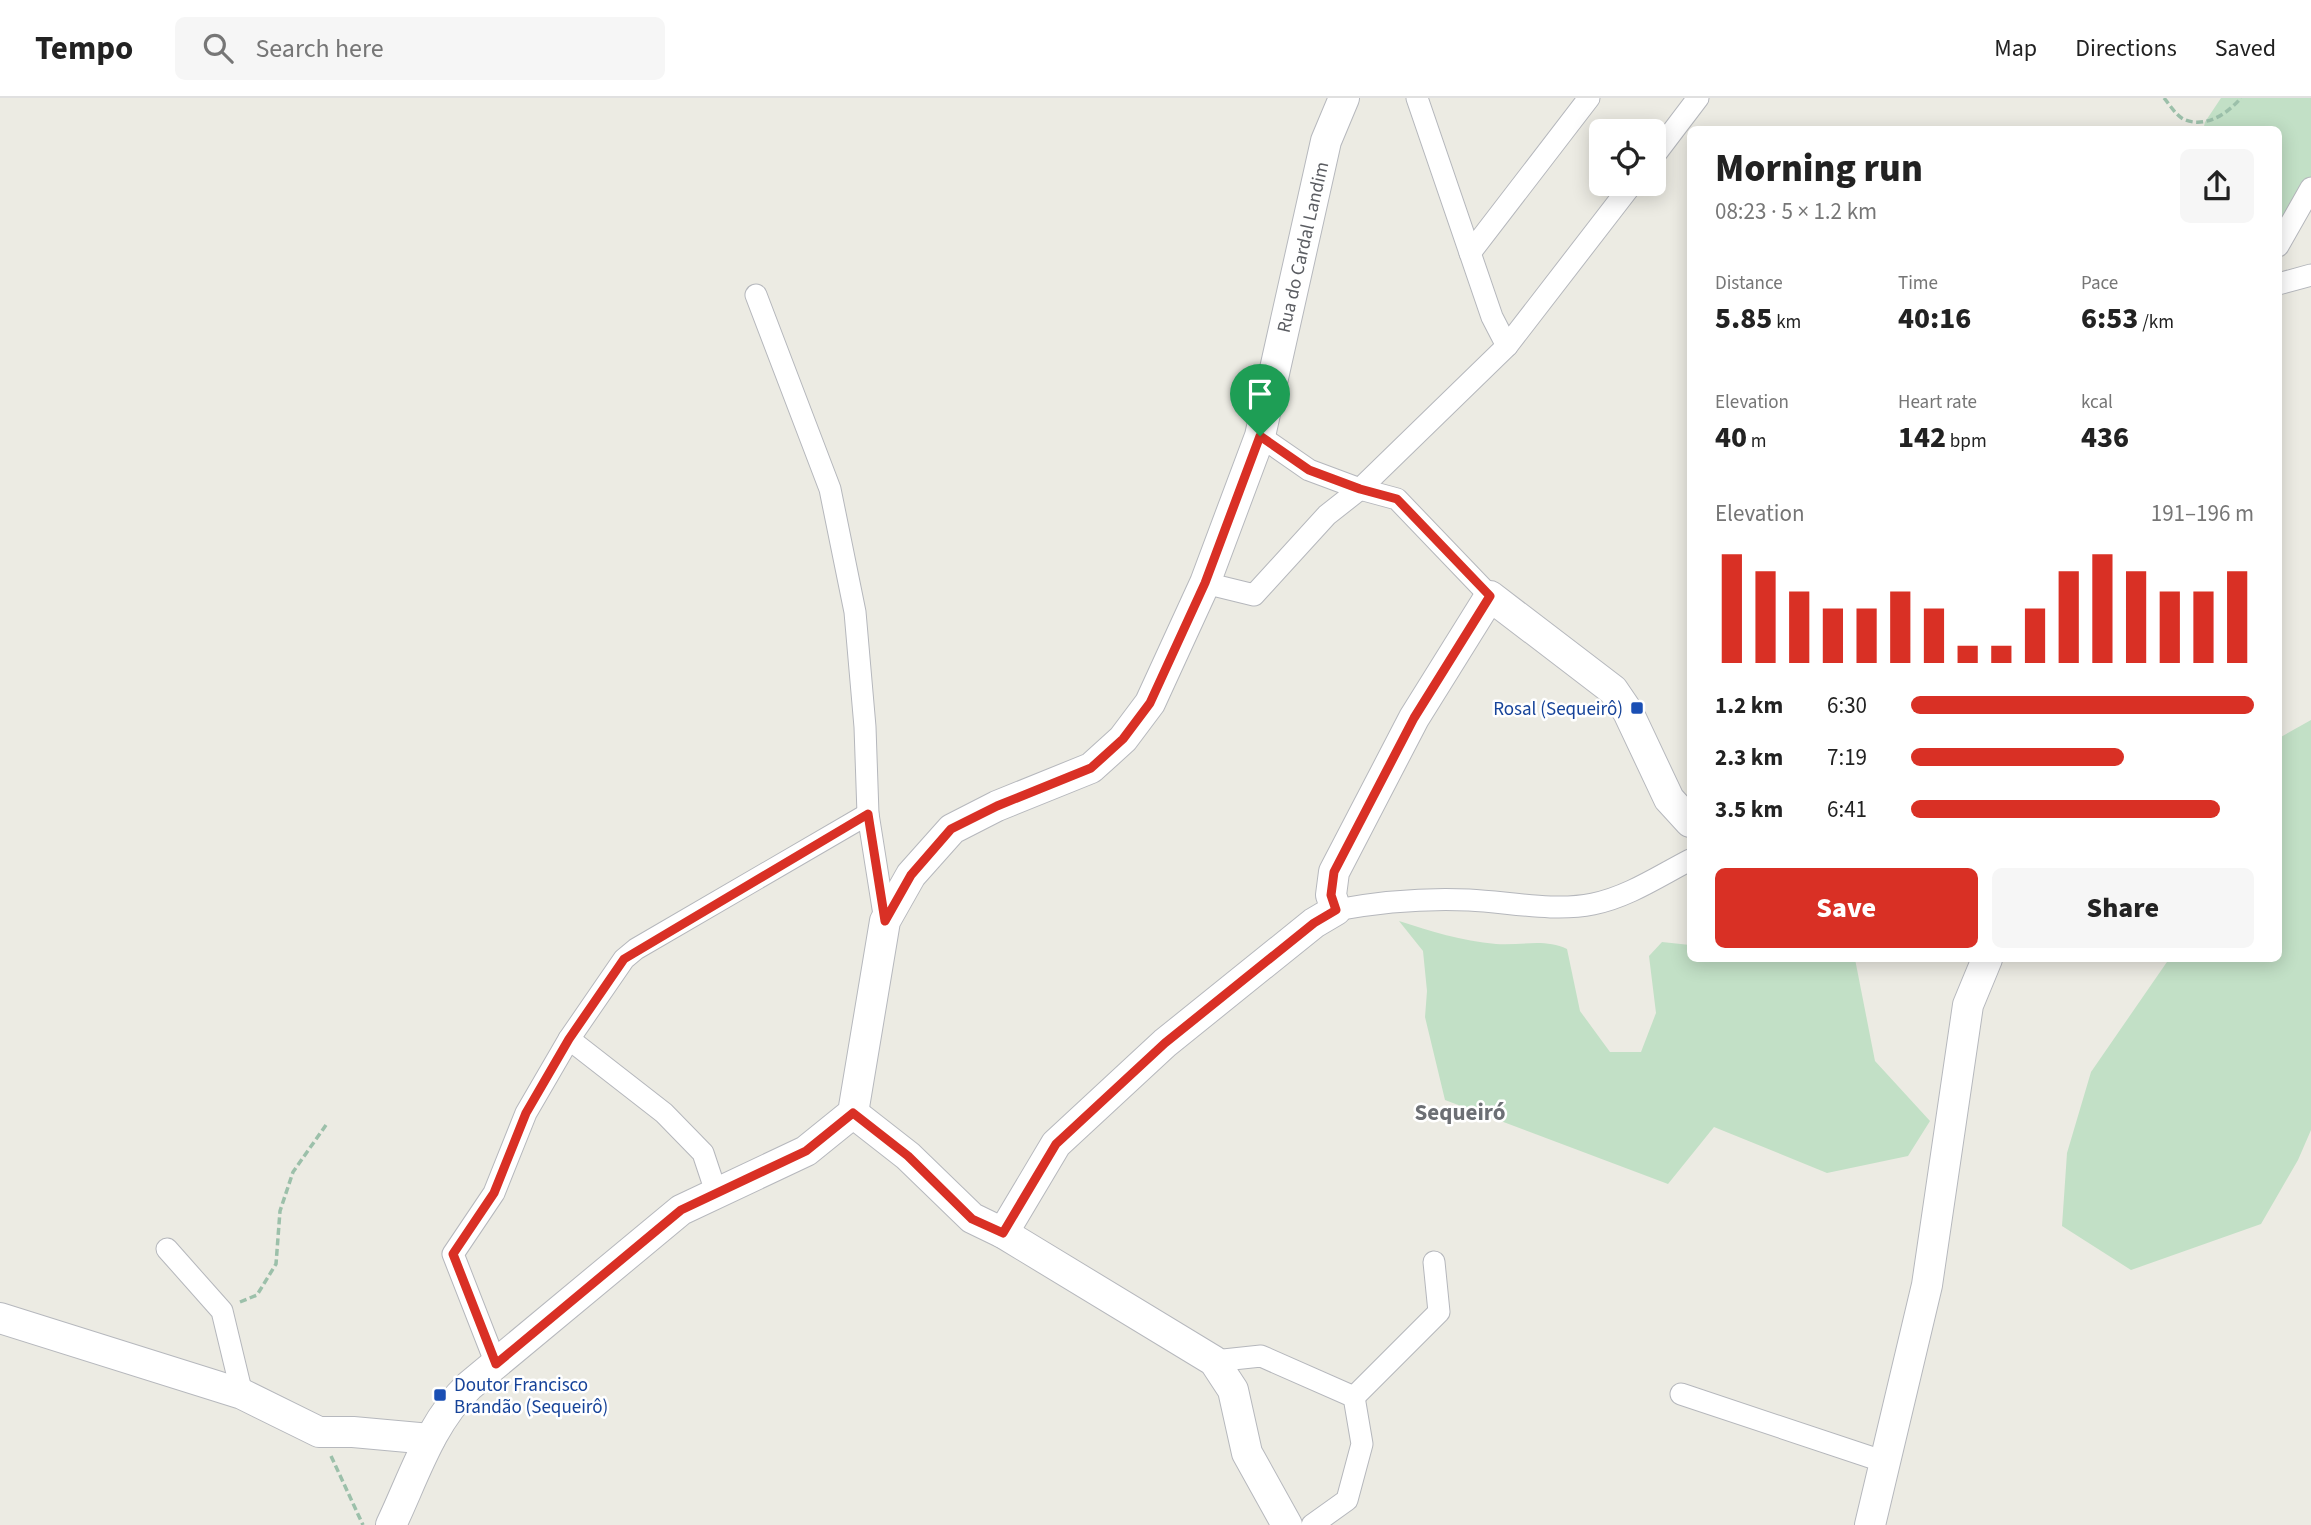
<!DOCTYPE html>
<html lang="en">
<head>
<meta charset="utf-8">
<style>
  body { margin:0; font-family:"Source Sans 3",sans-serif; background:#f6f6f6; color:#222; height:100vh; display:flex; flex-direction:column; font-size:26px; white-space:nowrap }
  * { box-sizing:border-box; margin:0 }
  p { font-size:23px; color:#767676 }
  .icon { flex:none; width:38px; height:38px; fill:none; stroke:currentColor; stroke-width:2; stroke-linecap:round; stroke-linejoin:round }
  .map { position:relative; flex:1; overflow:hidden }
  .panel { position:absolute; left:1687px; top:28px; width:595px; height:836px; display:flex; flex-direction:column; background:#fff; border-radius:10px; box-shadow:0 4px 18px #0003 }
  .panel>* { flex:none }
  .tools { position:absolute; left:1589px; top:21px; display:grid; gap:14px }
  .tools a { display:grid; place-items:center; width:77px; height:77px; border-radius:10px; background:#fff; box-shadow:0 4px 18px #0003; font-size:35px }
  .pin { position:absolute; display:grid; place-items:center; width:60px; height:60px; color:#fff; margin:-72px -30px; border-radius:50% 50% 50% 0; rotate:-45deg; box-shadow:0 0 7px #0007 }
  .pin .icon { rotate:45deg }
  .round { display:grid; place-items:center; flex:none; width:74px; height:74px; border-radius:10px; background:#f6f6f6 }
  .head { display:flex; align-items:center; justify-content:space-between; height:119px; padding:0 28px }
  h1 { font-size:38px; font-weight:800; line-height:52px }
  .metrics { display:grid; grid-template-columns:repeat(3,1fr); gap:10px; height:119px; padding:7px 28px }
  .metrics div { display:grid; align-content:center }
  .metrics b { font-size:30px; font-weight:800 }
  .metrics small { font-size:19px; font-weight:400 }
  .metrics p { font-size:19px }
  .chart { height:196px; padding:14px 28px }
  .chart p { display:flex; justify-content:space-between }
  .chart svg { width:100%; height:126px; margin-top:7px; stroke:#d93025; stroke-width:6 }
  .primary-button { display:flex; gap:14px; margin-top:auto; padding:14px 28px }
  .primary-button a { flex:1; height:80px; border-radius:10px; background:#d93025; color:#fff; font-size:28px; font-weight:800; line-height:80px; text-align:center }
  .primary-button a+a { background:#f6f6f6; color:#222 }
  ul { padding:0 28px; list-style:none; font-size:23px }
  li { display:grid; grid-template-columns:112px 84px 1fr; align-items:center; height:52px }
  li i { height:18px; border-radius:9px; background:#d93025 }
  header { display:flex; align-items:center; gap:42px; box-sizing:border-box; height:98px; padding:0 35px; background:#fff; border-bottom:2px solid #e0e0e0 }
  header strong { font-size:33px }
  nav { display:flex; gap:38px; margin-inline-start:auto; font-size:24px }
  .search { width:490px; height:63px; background:#f6f6f6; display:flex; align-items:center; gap:18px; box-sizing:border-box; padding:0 24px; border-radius:10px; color:#767676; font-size:26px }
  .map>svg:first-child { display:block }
</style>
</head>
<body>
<header>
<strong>Tempo</strong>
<div class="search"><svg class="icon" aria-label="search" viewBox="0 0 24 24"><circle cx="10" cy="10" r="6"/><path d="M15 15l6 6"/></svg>Search here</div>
<nav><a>Map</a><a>Directions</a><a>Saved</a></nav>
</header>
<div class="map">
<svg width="2311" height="1427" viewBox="0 0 2311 1427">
  <rect width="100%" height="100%" fill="#ecebe3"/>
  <g fill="#c2e0c6">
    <polygon points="2221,0 2311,0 2311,82 2279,127 2278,32 2203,32 2205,24"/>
    <polygon points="2311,622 2311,1032 2298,1062 2261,1126 2131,1172 2062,1128 2067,1055 2091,974 2169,861 2278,861 2279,640"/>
    <path d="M1399 823C1431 833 1461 843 1496 846 1520 848 1544 840 1567 851L1580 913 1610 954H1641L1656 915 1649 858 1662 844 1690 847V861H1855L1875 963 1930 1023 1908 1058 1827 1075 1714 1029 1668 1086 1445 1002 1425 919 1427 893 1423 853Z"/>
  </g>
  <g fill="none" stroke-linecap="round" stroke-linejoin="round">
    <g stroke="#b5b7bc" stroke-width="23">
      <g id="street">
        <polyline points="1417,0 1492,219 1507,248"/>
        <polyline points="1654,58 1698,0"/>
        <polyline points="2278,148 2311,90"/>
        <polyline points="1470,155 1589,0"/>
        <polyline points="2278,186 2311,177"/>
        <polyline points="756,197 830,391 855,514 865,629 868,716 885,823"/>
        <polyline points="1260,338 1309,372 1360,391 1397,401 1490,498"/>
        <polyline points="1205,485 1254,497 1327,417 1360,391 1507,248 1632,86"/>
        <path d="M1336 812C1379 804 1425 800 1469 802 1509 804 1554 814 1593 806 1628 799 1659 778 1690 762"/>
        <polyline points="569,941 664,1015 703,1055 716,1094"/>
        <polyline points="167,1151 222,1213 242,1296"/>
        <polyline points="1214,1263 1261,1258 1354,1299 1362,1346 1347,1402 1312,1427"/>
        <polyline points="496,1266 453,1156 494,1095 526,1015 569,941 624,861 636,851 868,716"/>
        <polyline points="1681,1296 1885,1364"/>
        <polyline points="1354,1299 1439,1214 1434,1164"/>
      </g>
    </g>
    <g stroke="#b6b8bd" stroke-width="32">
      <g id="secondary">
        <polyline points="853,1015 908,1058 972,1120 1003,1135 1214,1263 1233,1292 1247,1355 1287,1427"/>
        <polyline points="1003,1135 1056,1046 1165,945 1314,825 1336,812 1331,797 1334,774 1414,620 1490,498 1613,592 1628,614 1669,701 1690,724"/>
        <polyline points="0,1220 242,1296 319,1334 353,1334 430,1341"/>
        <path d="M391 1427C414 1379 430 1325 469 1288L681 1112 806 1053 853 1015 885 823 911 777 952 731 997 708 1091 670 1123 641 1150 605 1205 485 1260 338 1326 43 1344 0"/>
        <polyline points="1870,1427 1927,1187 1968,907 1987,861"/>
      </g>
    </g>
    <g stroke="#9cc0aa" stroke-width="3.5" stroke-dasharray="7 3.5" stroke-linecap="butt">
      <path d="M2164 0C2169 6 2176 17 2183 21 2205 31 2227 16 2241 0"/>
      <polyline points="240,1204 257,1197 276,1166 280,1113 293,1074 326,1027"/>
      <polyline points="331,1358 363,1427"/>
    </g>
    <use href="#street" stroke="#fff" stroke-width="21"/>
    <use href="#secondary" stroke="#fff" stroke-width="30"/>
  </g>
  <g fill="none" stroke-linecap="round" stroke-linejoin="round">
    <g stroke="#fff" stroke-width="14">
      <polygon id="route" points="1260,338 1309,372 1360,391 1397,401 1490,498 1414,620 1334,774 1331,797 1336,812 1314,825 1165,945 1056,1046 1003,1135 972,1121 908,1058 853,1015 806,1053 681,1112 496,1266 453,1156 494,1095 526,1015 569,941 624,861 868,716 885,823 911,777 951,731 997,708 1091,670 1123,641 1150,605 1205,485"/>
    </g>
    <use href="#route" stroke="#d93025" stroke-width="9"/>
  </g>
  <g fill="#1a4fb4" stroke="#fff" stroke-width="2.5">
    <rect x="1630" y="603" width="14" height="14" rx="3.5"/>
    <rect x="433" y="1290" width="14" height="14" rx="3.5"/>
  </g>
  <g text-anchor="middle" stroke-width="5" stroke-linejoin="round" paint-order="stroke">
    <g font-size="19" fill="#5b5d62" stroke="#fff">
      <text transform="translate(1302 149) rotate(-77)" y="7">Rua do Cardal Landim</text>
    </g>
    <g font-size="19" fill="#164399" stroke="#fff" text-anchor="end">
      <text x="1623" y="617">Rosal (Sequeirô)</text>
      <text x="454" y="1293" text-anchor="start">Doutor Francisco<tspan x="454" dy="22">Brandão (Sequeirô)</tspan></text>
    </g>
    <g font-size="23" font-weight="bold" fill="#6c6f74" stroke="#fff">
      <text x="1460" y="1022">Sequeiró</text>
    </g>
  </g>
</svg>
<div class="tools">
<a><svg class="icon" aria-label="locate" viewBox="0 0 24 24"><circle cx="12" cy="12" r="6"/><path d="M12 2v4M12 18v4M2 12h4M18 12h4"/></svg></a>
</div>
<div class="pin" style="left:1260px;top:338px;background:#1e9e55"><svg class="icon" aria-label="arrive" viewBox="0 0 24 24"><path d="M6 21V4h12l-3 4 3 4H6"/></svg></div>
<section class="panel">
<div class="head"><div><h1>Morning run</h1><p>08:23 · 5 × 1.2 km</p></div><a class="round"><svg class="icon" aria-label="share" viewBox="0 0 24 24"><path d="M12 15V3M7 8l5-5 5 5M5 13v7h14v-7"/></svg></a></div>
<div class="metrics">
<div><p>Distance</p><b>5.85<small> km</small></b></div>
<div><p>Time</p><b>40:16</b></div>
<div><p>Pace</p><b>6:53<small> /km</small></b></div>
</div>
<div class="metrics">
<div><p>Elevation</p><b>40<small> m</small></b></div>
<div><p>Heart rate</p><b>142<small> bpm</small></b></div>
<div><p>kcal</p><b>436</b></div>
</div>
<div class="chart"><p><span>Elevation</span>191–196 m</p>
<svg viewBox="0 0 160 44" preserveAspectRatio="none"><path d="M5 44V6M15 44V12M25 44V19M35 44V25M45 44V25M55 44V19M65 44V25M75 44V38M85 44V38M95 44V25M105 44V12M115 44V6M125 44V12M135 44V19M145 44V19M155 44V12"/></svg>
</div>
<ul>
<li><b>1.2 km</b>6:30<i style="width:100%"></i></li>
<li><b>2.3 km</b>7:19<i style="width:62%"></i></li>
<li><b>3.5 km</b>6:41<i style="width:90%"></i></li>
</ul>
<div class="primary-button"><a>Save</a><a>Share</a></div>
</section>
</div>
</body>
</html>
